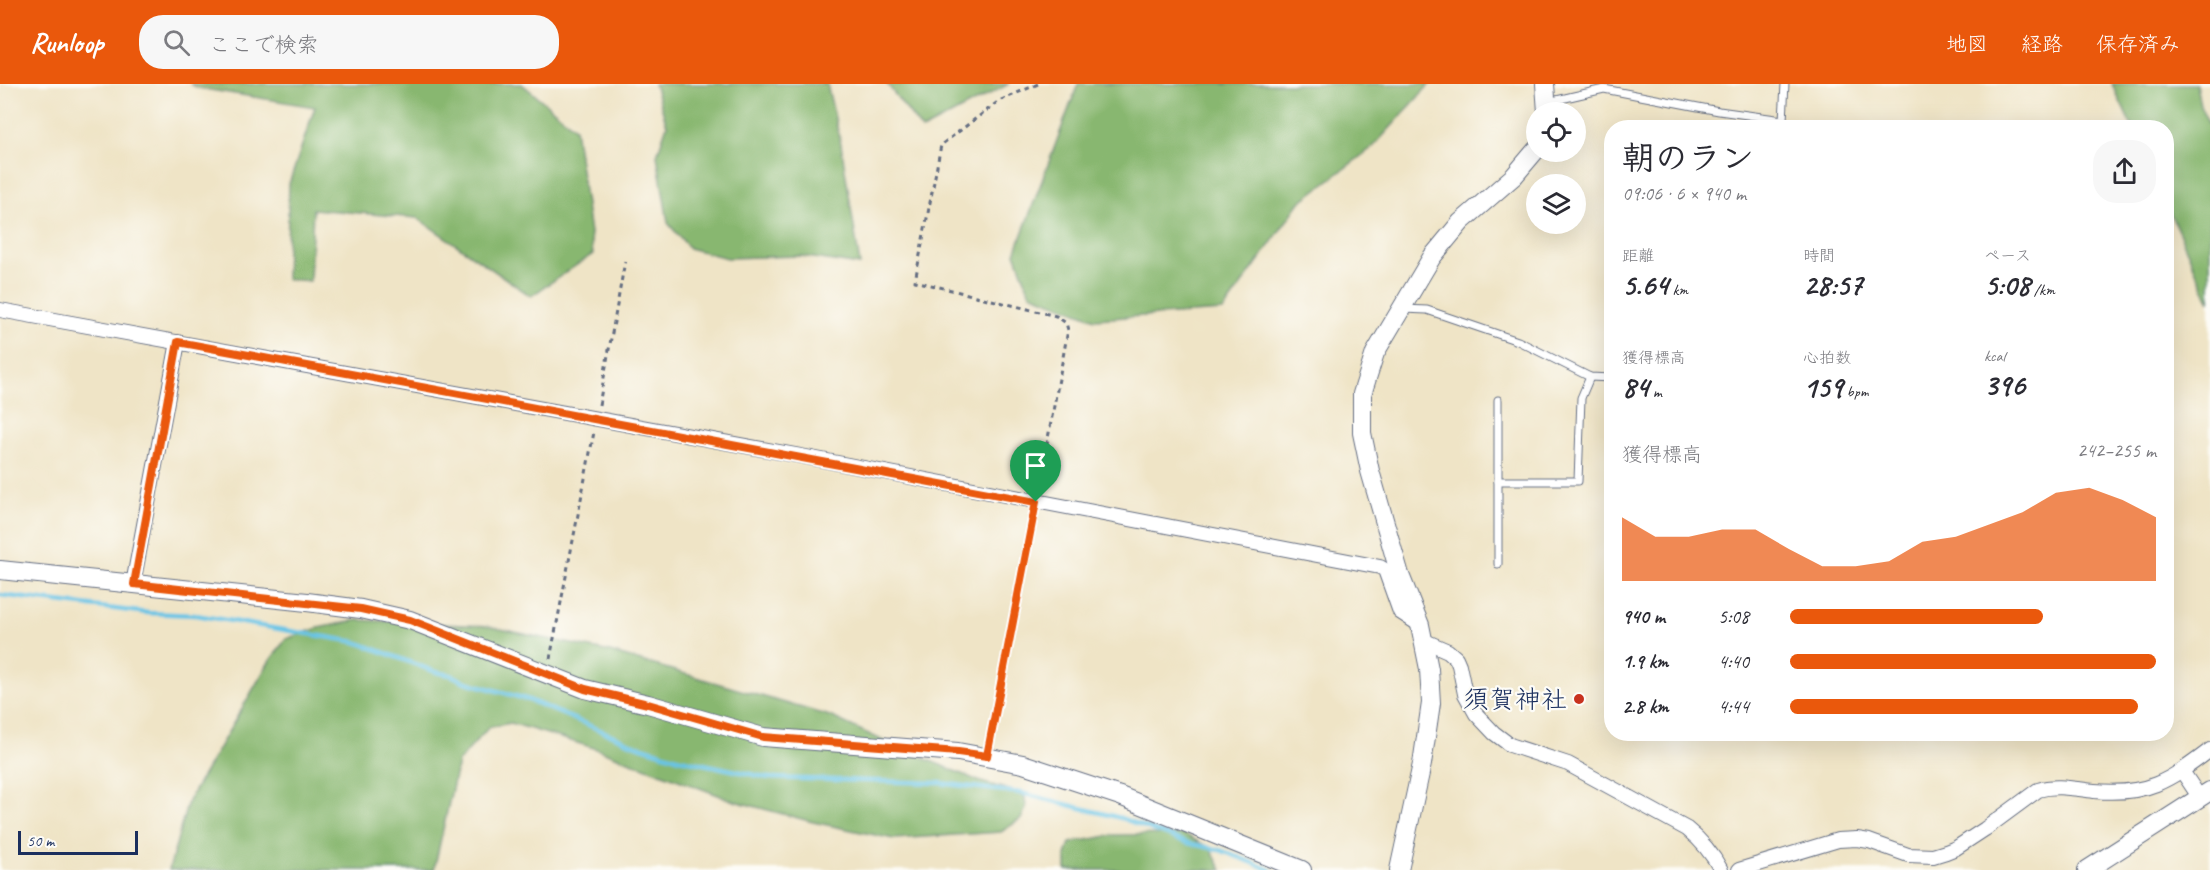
<!DOCTYPE html>
<html lang="ja">
<head>
<meta charset="utf-8">
<style>
  body { margin:0; font-family:Caveat,"Klee One",sans-serif; background:#f7f7f7; color:#2b2b33; height:100vh; display:flex; flex-direction:column; font-size:22px; white-space:nowrap }
  * { box-sizing:border-box; margin:0 }
  p { font-size:20px; color:#7c7c81 }
  .icon { flex:none; width:33px; height:33px; fill:none; stroke:currentColor; stroke-width:2; stroke-linecap:round; stroke-linejoin:round }
  .map { position:relative; flex:1; overflow:hidden }
  .details { position:absolute; left:1604px; top:36px; width:570px; height:621px; display:flex; flex-direction:column; background:#fff; border-radius:24px; box-shadow:0 6px 24px #0002 }
  .details>* { flex:none }
  .tools { position:absolute; left:1526px; top:18px; display:grid; gap:12px }
  .tools a { display:grid; place-items:center; width:60px; height:60px; border-radius:50%; background:#fff; box-shadow:0 6px 24px #0002; font-size:30px }
  .scale { position:absolute; left:18px; bottom:15px; width:120px; box-sizing:border-box; padding-left:6px; border:3px solid #1b2f5e; border-top:0; font-size:16px; line-height:21px; white-space:nowrap; color:#1b2f5e; -webkit-text-stroke:4px #fdfcf7; paint-order:stroke }
  .pin { position:absolute; display:grid; place-items:center; width:51px; height:51px; color:#fff; margin:-62px -26px; border-radius:50% 50% 50% 0; rotate:-45deg; box-shadow:0 0 6px #0007 }
  .pin .icon { rotate:45deg }
  .round { display:grid; place-items:center; flex:none; width:63px; height:63px; border-radius:24px; background:#f7f7f7 }
  .headline { display:flex; align-items:center; justify-content:space-between; height:102px; padding:0 18px }
  h1 { font-size:33px; font-weight:700; line-height:45px }
  .figures { display:grid; grid-template-columns:repeat(3,1fr); gap:9px; height:102px; padding:6px 18px }
  .figures div { display:grid; align-content:center }
  .figures b { font-size:30px; font-weight:700 }
  .figures small { font-size:16px; font-weight:400 }
  .figures p { font-size:16px }
  .chart { height:168px; padding:12px 18px }
  .chart p { display:flex; justify-content:space-between }
  .chart svg { width:100%; height:108px; margin-top:6px; fill:#ea580c; opacity:.7 }
  ul { padding:0 18px; list-style:none; font-size:20px }
  li { display:grid; grid-template-columns:96px 72px 1fr; align-items:center; height:45px }
  li i { height:15px; border-radius:8px; background:#ea580c }
  header { display:flex; align-items:center; gap:36px; box-sizing:border-box; height:84px; padding:0 30px; background:#ea580c; color:#fff }
  header strong { font-size:28px }
  nav { display:flex; gap:33px; margin-inline-start:auto; font-size:21px }
  .search { width:420px; height:54px; background:#f7f7f7; display:flex; align-items:center; gap:15px; box-sizing:border-box; padding:0 21px; border-radius:24px; color:#7c7c81; font-size:22px }
  .map>svg:first-child { display:block }
</style>
</head>
<body>
<header>
<strong>Runloop</strong>
<div class="search"><svg class="icon" aria-label="search" viewBox="0 0 24 24"><circle cx="10" cy="10" r="6"/><path d="M15 15l6 6"/></svg>ここで検索</div>
<nav><a>地図</a><a>経路</a><a>保存済み</a></nav>
</header>
<div class="map">
<svg width="2210" height="786" viewBox="0 0 2210 786">
  <rect width="100%" height="100%" fill="#fdfcf7"/>
  <filter id="ink" filterUnits="userSpaceOnUse"><feTurbulence type="fractalNoise" baseFrequency=".0167" numOctaves="2"/><feDisplacementMap in="SourceGraphic" scale="12" xChannelSelector="R" yChannelSelector="G"/><feConvolveMatrix kernelMatrix="1 2 1 2 8 2 1 2 1" color-interpolation-filters="sRGB"/></filter>
  <filter id="wash" filterUnits="userSpaceOnUse"><feTurbulence type="fractalNoise" baseFrequency=".008" numOctaves="4" result="noise"/><feDisplacementMap in="SourceGraphic" scale="24" xChannelSelector="R" yChannelSelector="G"/><feGaussianBlur stdDeviation="1.35" result="paint"/><feColorMatrix in="noise" values="0 0 0 0 0 0 0 0 0 0 0 0 0 0 0 0 0 1.4 0 .05"/><feComposite in="paint" operator="in"/></filter>
  <g filter="url(#wash)">
    <rect width="100%" height="100%" fill="#efe4c6"/>
    <g fill="#88b770" stroke="#527367" stroke-width="1.5">
      <polygon points="190,0 522,0 575,44 593,170 531,212 417,134 313,125 310,197 286,195 289,100 315,23 198,4"/>
      <polygon points="654,0 827,0 841,60 860,181 801,172 727,174 689,164 668,139 657,71 667,41"/>
      <polygon points="887,0 1009,0 922,46"/>
      <polygon points="1078,0 1430,0 1373,63 1300,118 1223,227 1095,235 1030,210 1015,169"/>
      <polygon points="2112,0 2196,0 2200,21 2210,43 2210,218 2166,120 2166,44 2132,43"/>
      <polygon points="358,536 486,542 610,568 830,632 888,659 981,698 1013,707 1025,713 1026,724 1021,735 1001,748 894,755 813,738 734,717 594,664 511,639 489,643 458,678 434,786 169,786 188,717 269,578 286,555 318,544"/>
      <polygon points="1184,750 1210,764 1222,786 1066,786 1066,772 1070,759 1113,751"/>
    </g>
    <g fill="none" stroke-linecap="round" stroke-linejoin="round">
      <polyline stroke="#68c4e6" stroke-width="4.5" points="0,511 148,529 196,531 356,558 436,588 451,591 463,597 529,616 633,660 680,675 769,694 940,699 1021,709 1121,734 1188,759 1220,766 1271,786"/>
    </g>
  </g>
  <g filter="url(#ink)">
    <g fill="none" stroke-linecap="round" stroke-linejoin="round">
      <g stroke="#656e82" stroke-width="9">
        <g id="lane">
          <polyline points="1548,18 1604,5 1719,27 1783,36 1785,0"/>
          <polyline points="1403,225 1427,226 1518,257 1590,293 1611,294"/>
          <polyline points="1498,316 1498,480"/>
          <polyline points="1498,397 1578,397 1581,314 1590,293"/>
        </g>
      </g>
      <g stroke="#656e82" stroke-width="16">
        <g id="street">
          <polyline points="0,226 801,372 1380,483 1385,486 1400,528 1420,541"/>
          <polyline points="133,500 178,258"/>
          <path d="M1425 557 1448 567 1456 574 1459 581 1465 610 1476 630 1494 649 1510 661 1568 680 1687 745C1702 757 1712 769 1721 786"/>
          <polyline points="2182,687 2200,714"/>
          <path d="M1739 786 1838 756 1857 755 1869 757 1908 771 1933 772 1946 768 1956 764 1985 745 2038 706C2056 700 2075 705 2094 707 2147 712 2169 697 2210 666"/>
        </g>
      </g>
      <g stroke="#656e82" stroke-width="20">
        <g id="secondary">
          <polyline points="1545,0 1547,28"/>
          <polyline points="0,486 307,518 361,525 410,536 585,605 648,620 763,653 958,668 1023,680 1120,712 1302,786"/>
          <polyline points="1399,786 1422,680 1431,619 1429,585 1420,541 1400,491 1370,387 1362,349 1362,310 1375,269 1432,173 1461,138 1514,92 1536,66"/>
          <polyline points="2087,786 2210,707"/>
        </g>
      </g>
      <g stroke="#656e82" stroke-width="3" stroke-dasharray="4.5 4.5" stroke-linecap="butt">
        <polyline points="1038,0 999,17 941,61 915,197 1056,232 1066,239 1068,246 1039,403"/>
        <polyline points="599,321 625,177"/>
        <polyline points="550,575 594,348"/>
        <polyline points="989,659 1034,430"/>
      </g>
      <use href="#lane" stroke="#fff" stroke-width="7"/>
      <use href="#street" stroke="#fff" stroke-width="14"/>
      <use href="#secondary" stroke="#fff" stroke-width="18"/>
    </g>
  </g>
  <g fill="none" stroke-linecap="round" stroke-linejoin="round" filter="url(#ink)">
    <g stroke="#fff" stroke-width="12">
      <path id="route" d="M178 258C464 311 751 363 1036 418L987 672 958 668 763 653 648 620 585 605 410 536 361 525 134 500Z"/>
    </g>
    <use href="#route" stroke="#ea580c" stroke-width="8"/>
  </g>
  <circle fill="#c8321e" stroke="#fdfcf7" stroke-width="2" cx="1579" cy="615" r="6"/>
  <g text-anchor="middle" stroke-width="4.5" stroke-linejoin="round" paint-order="stroke">
    <g font-size="26" fill="#1b2f5e" stroke="#fdfcf7" text-anchor="end">
      <text x="1567" y="624">須賀神社</text>
    </g>
  </g>
</svg>
<div class="tools">
<a><svg class="icon" aria-label="locate" viewBox="0 0 24 24"><circle cx="12" cy="12" r="6"/><path d="M12 2v4M12 18v4M2 12h4M18 12h4"/></svg></a>
<a><svg class="icon" aria-label="layers" viewBox="0 0 24 24"><path d="M12 4l9 5-9 5-9-5zM3 14l9 5 9-5"/></svg></a>
</div>
<div class="scale">50 m</div>
<div class="pin" style="left:1036px;top:418px;background:#1e9e55"><svg class="icon" aria-label="arrive" viewBox="0 0 24 24"><path d="M6 21V4h12l-3 4 3 4H6"/></svg></div>
<section class="details">
<div class="headline"><div><h1>朝のラン</h1><p>09:06 · 6 × 940 m</p></div><a class="round"><svg class="icon" aria-label="share" viewBox="0 0 24 24"><path d="M12 15V3M7 8l5-5 5 5M5 13v7h14v-7"/></svg></a></div>
<div class="figures">
<div><p>距離</p><b>5.64<small> km</small></b></div>
<div><p>時間</p><b>28:57</b></div>
<div><p>ペース</p><b>5:08<small> /km</small></b></div>
</div>
<div class="figures">
<div><p>獲得標高</p><b>84<small> m</small></b></div>
<div><p>心拍数</p><b>159<small> bpm</small></b></div>
<div><p>kcal</p><b>396</b></div>
</div>
<div class="chart"><p><span>獲得標高</span>242–255 m</p>
<svg viewBox="0 0 160 44" preserveAspectRatio="none"><path d="M0 44V18L10 26L20 26L30 23L40 23L50 31L60 38L70 38L80 36L90 28L100 26L110 21L120 16L130 8L140 6L150 11L160 18V44z"/></svg>
</div>
<ul>
<li><b>940 m</b>5:08<i style="width:69%"></i></li>
<li><b>1.9 km</b>4:40<i style="width:100%"></i></li>
<li><b>2.8 km</b>4:44<i style="width:95%"></i></li>
</ul>
</section>
</div>
</body>
</html>
